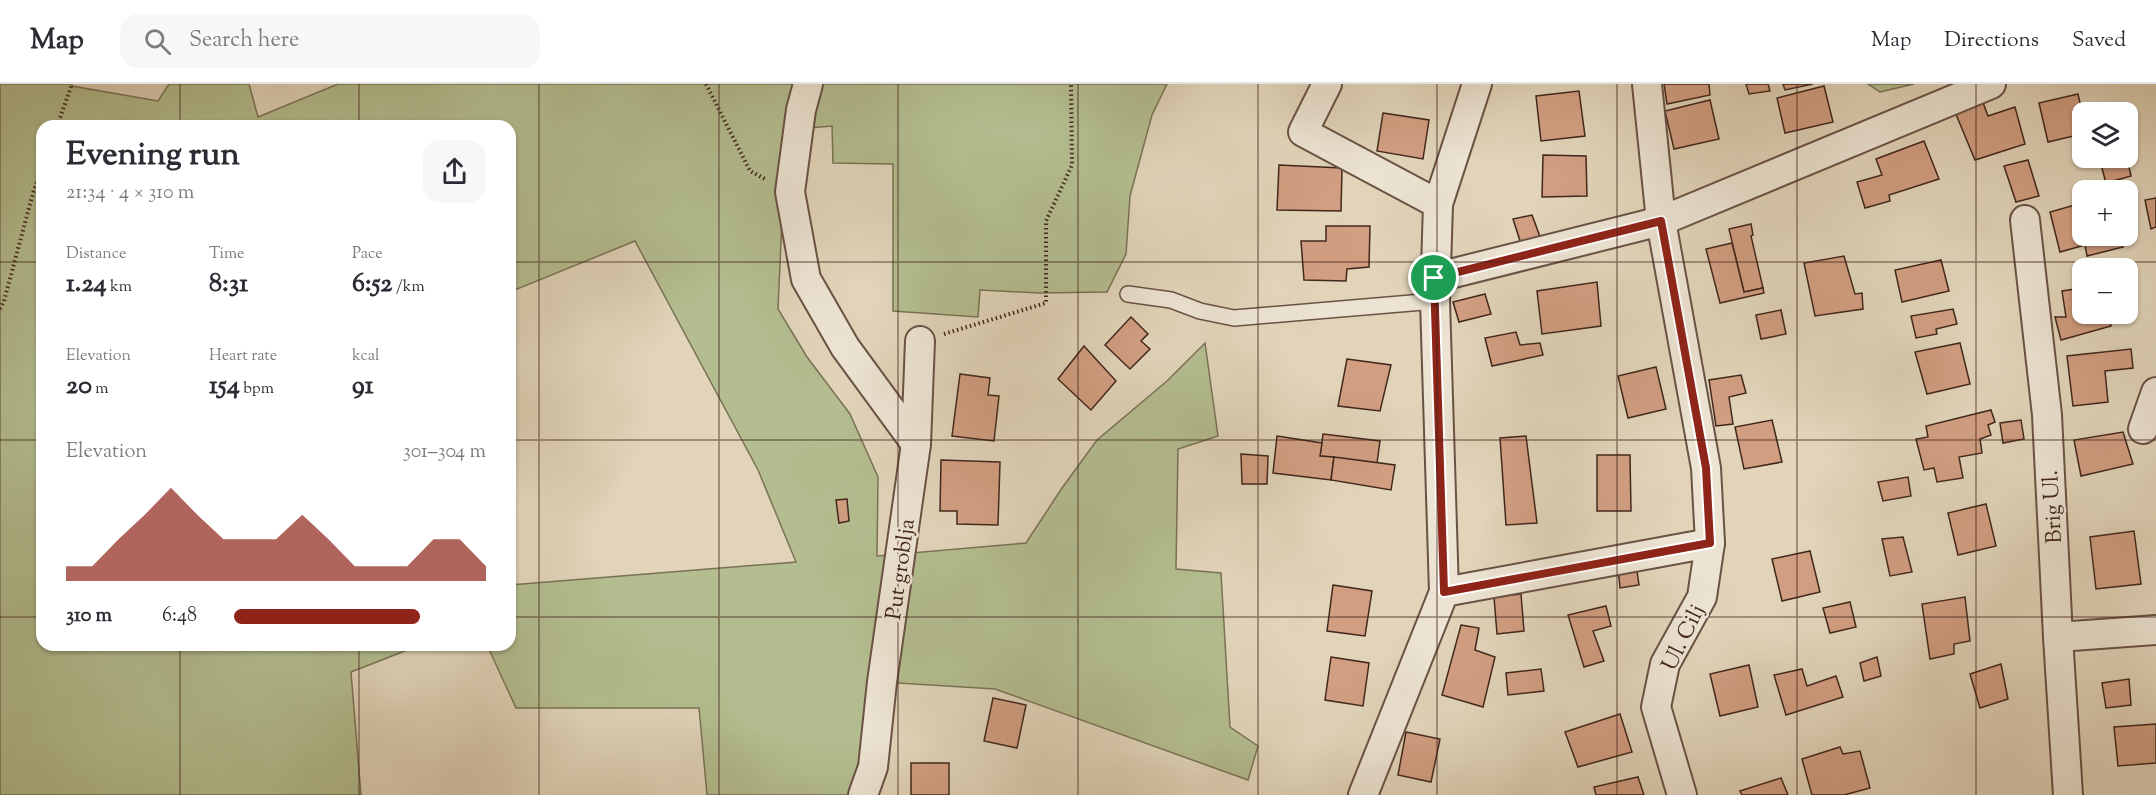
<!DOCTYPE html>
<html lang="en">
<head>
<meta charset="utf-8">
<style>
  body { margin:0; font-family:"Sorts Mill Goudy",serif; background:#f7f7f7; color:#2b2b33; height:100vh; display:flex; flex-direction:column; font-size:22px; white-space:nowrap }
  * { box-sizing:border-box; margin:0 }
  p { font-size:20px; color:#7c7c81 }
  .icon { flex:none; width:33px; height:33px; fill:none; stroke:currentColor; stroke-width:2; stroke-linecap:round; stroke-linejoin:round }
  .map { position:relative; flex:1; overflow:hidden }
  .sheet { position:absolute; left:36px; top:36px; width:480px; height:531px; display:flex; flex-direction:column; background:#fff; border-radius:18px; box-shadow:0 2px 4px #0004 }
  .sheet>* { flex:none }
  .fabs { position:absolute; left:2072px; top:18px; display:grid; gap:12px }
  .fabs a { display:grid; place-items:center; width:66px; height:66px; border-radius:12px; background:#fff; box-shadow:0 2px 4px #0004; font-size:30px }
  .pin { position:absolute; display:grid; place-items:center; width:51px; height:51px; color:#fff; margin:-26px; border:3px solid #fff; border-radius:50%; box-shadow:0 2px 6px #0007 }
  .round { display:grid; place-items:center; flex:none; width:63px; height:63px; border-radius:18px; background:#f7f7f7 }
  .overview { display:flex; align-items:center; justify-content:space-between; height:102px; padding:0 30px }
  h1 { font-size:33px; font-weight:700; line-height:45px }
  .figures { display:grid; grid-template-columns:repeat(3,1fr); gap:9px; height:102px; padding:6px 30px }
  .figures div { display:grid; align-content:center }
  .figures b { font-size:26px; font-weight:700 }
  .figures small { font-size:16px; font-weight:400 }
  .figures p { font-size:16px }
  .chart { height:168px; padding:12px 30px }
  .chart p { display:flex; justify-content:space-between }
  .chart svg { width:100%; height:108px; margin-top:6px; fill:#8f2418; opacity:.7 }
  ul { padding:0 30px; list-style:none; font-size:20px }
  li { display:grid; grid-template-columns:96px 72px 1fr; align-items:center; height:45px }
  li i { height:15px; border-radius:8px; background:#8f2418 }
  header { display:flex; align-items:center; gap:36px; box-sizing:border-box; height:84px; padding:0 30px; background:#fff; border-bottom:2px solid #e1e1e2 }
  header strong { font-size:28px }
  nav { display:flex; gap:33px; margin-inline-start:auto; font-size:21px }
  .search { width:420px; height:54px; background:#f7f7f7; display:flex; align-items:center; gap:15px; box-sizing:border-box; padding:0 21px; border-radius:18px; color:#7c7c81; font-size:22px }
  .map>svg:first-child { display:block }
</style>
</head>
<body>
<header>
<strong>Map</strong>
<div class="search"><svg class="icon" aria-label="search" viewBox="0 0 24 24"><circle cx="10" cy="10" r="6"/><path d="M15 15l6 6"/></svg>Search here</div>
<nav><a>Map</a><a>Directions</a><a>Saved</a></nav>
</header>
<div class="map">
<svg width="2156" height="711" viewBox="0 0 2156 711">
  <rect width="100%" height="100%" fill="#e1d4b9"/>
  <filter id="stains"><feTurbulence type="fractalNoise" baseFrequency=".00333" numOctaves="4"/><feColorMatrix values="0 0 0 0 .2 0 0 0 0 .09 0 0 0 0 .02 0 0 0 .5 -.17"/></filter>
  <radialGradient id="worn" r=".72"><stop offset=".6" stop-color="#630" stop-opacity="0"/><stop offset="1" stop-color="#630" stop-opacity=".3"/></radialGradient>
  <g fill="#b3bd8f" stroke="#7a7256" stroke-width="1.5">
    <polygon points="0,0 72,0 72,2 158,17 169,0 249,0 258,33 338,0 1167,0 1152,31 1130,112 1126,170 1107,208 1039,209 980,206 978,233 893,227 893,80 833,79 832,42 786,46 778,225 807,273 850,330 878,393 877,472 1026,459 1062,404 1097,356 1167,297 1205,259 1218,352 1178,365 1176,485 1221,489 1230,643 1258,662 1248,696 995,605 882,598 863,711 707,711 699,624 516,624 487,561 510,561 510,501 796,478 758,386 635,157 510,208 510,42 42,42 42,561 420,561 351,588 361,711 0,711"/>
    <polygon points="1868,0 1914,0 1880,8"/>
  </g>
  <g fill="#d19e81" stroke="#42271d" stroke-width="1.5">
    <polygon points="1664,0 1709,0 1710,11 1667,20"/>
    <polygon points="1746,0 1768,0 1770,7 1749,10"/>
    <polygon points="1783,0 1813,0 1785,6"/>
    <polygon points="1824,2 1833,38 1785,49 1777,14"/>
    <polygon points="1579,7 1585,52 1541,57 1536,12"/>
    <polygon points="2078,10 2082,28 2082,50 2048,58 2039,19"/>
    <polygon points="1710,16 1719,55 1674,65 1665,27"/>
    <polygon points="1982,16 1988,32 2015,23 2025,60 1975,76 1955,28"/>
    <polygon points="1383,29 1429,36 1423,75 1377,67"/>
    <polygon points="1924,57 1939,95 1889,111 1890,117 1865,124 1857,98 1882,91 1876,75"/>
    <polygon points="1543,71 1586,72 1587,112 1542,113"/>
    <polygon points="2115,74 2127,74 2131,92 2106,99 2100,77"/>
    <polygon points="2028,76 2039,112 2016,118 2004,82"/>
    <polygon points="1279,81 1342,84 1341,127 1277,126"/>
    <polygon points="2156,114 2156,143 2151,145 2145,116"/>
    <polygon points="2082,119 2082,152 2120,152 2123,163 2087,172 2085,161 2060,168 2050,128"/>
    <polygon points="1532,131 1542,158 1522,163 1513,135"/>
    <polygon points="1751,140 1753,151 1751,152 1763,204 1744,208 1729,145"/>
    <polygon points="1326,142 1370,142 1369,183 1347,185 1346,197 1304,196 1301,157 1326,157"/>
    <polygon points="1732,159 1744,208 1763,204 1764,209 1720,219 1706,165"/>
    <polygon points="1844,172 1855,210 1862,209 1863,225 1815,232 1804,179"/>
    <polygon points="1941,176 1949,207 1902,218 1895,186"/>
    <polygon points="1597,198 1601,242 1542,250 1537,207"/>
    <polygon points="2082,204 2082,230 2108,230 2111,242 2061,256 2055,233 2066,233 2062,207"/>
    <polygon points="1485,210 1491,230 1459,238 1453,218"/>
    <polygon points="1953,225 1957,240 1936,245 1937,250 1916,254 1911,232"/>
    <polygon points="1781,226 1786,250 1761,255 1756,231"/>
    <polygon points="1131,233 1148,250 1141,257 1150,265 1130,285 1105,261"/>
    <polygon points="1516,248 1520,261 1540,259 1543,271 1492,282 1485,254"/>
    <polygon points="1960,259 1970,300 1927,310 1915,268"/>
    <polygon points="1084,262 1116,297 1091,326 1058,295"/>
    <polygon points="2131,265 2133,284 2105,287 2108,318 2073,322 2067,272"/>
    <polygon points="1347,275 1391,281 1380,327 1338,322"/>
    <polygon points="1656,283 1666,325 1628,334 1618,292"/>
    <polygon points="960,290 990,294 988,311 999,312 994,357 952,352"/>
    <polygon points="1741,291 1746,309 1729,313 1733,340 1716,342 1709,296"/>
    <polygon points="1991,326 1995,338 1988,341 1991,351 1980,355 1982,369 1959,373 1963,394 1937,398 1934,384 1924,386 1916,355 1928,353 1926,342"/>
    <polygon points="1772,336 1782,378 1744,385 1735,343"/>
    <polygon points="2021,336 2024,355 2003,359 2000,339"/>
    <polygon points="2123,348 2133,380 2081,392 2074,356"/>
    <polygon points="1323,350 1380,357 1377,379 1320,372"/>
    <polygon points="1277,352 1322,359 1320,372 1334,373 1331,396 1273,389"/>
    <polygon points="1526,352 1537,439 1506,441 1500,354"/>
    <polygon points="1241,370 1268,372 1267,400 1242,400"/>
    <polygon points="1597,371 1630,371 1631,427 1597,427"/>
    <polygon points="1334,373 1395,381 1391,406 1331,396"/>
    <polygon points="941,376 1000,378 998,441 957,440 957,427 940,427"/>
    <polygon points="1908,393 1911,412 1883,417 1878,398"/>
    <polygon points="847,415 849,437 839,439 836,416"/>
    <polygon points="1986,420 1996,462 1958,471 1948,429"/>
    <polygon points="2134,447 2141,500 2096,505 2090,453"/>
    <polygon points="1903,453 1912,488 1890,492 1882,455"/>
    <polygon points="1810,467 1820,508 1782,517 1772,475"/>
    <polygon points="1636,481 1639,501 1620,504 1618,483"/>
    <polygon points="1333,501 1372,507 1365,552 1327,547"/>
    <polygon points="1521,510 1524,547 1497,550 1494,513"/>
    <polygon points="1965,513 1970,557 1954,560 1954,570 1930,575 1922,520"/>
    <polygon points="1850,518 1856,543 1830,549 1823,524"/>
    <polygon points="1606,522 1611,542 1593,547 1604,577 1584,583 1568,531"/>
    <polygon points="1461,541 1479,544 1475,566 1495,573 1483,623 1442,611"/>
    <polygon points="1331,573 1369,579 1363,622 1325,616"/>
    <polygon points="1877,573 1881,592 1864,597 1860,579"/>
    <polygon points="2001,580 2008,615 1980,624 1970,590"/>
    <polygon points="1749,581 1758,623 1720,632 1710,590"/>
    <polygon points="1541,585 1544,607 1508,611 1506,589"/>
    <polygon points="1802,585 1807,602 1836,592 1843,613 1786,631 1774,591"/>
    <polygon points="2129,595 2131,621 2106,624 2102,599"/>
    <polygon points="993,614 1026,621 1017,664 984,657"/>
    <polygon points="1620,630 1632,668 1578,683 1565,648"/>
    <polygon points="2156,640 2156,679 2118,682 2114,643"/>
    <polygon points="1406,648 1440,655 1431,698 1398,691"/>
    <polygon points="1840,663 1843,670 1860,667 1870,704 1844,711 1812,711 1802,675"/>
    <rect x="911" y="679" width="38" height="32"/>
    <polygon points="1638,693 1644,711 1596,711 1594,703"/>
    <polygon points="1781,694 1788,711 1742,711 1740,707"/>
  </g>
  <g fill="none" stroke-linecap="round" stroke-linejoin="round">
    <g stroke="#6a5244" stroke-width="18">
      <polyline id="lane" points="1128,210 1171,216 1200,227 1234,234 1435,217"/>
    </g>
    <g stroke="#6a5244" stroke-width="32">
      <g id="street">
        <polyline points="808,0 801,26 790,108 806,195 845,263 916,360"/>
        <polyline points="1327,0 1303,48 1438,120"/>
        <polyline points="1647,0 1661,137 1706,384 1710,459 1702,513 1665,580 1656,623 1682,711"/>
        <polyline points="2025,136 2047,331 2058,553 2068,711"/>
        <polyline points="1434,194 1661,137 1991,0"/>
        <polyline points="2143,345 2156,308"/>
        <polyline points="1444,508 1710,459"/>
        <polyline points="2058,553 2156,546"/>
        <polyline points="863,711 873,683 882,598 916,360 920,257"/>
        <polyline points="1363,711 1444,508 1435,217 1438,120 1477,0"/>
      </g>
    </g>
    <g stroke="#42271d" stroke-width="4" stroke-dasharray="1.5 3" stroke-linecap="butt">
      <polyline points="706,0 750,87 767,96"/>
      <polyline points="57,42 72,0"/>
      <polyline points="0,225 4,217 33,109 42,84"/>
      <polyline points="944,250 1046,219 1046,137 1072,81 1071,0"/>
    </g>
    <use href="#lane" stroke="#ece3d2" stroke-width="15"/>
    <use href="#street" stroke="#ece3d2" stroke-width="28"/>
  </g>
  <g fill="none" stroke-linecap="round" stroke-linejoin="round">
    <g stroke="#fff" stroke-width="12">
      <polygon id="route" points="1661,137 1706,384 1710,459 1444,508 1434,194"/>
    </g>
    <use href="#route" stroke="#8f2418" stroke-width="8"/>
  </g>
  <path fill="none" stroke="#42271d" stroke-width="1.5" stroke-opacity="0.55" d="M180 0V42M359 0V42M539 0V711M719 0V711M898 0V711M1078 0V711M1258 0V711M1437 0V711M1617 0V711M1797 0V711M1976 0V711M0 178H42M510 178H2156M0 356H42M510 356H2156M0 533H42M510 533H2156M180 561V711M359 561V711"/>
  <g text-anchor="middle" stroke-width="5" stroke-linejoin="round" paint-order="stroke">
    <g font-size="22" fill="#42271d" stroke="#ece3d2">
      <text transform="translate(2051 423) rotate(-93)" y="8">Brig Ul.</text>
      <text transform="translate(899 485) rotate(-82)" y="8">Put groblja</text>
      <text transform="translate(1682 553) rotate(-64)" y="8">Ul. Cilj</text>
    </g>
  </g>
  <rect width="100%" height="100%" filter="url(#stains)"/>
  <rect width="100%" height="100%" fill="url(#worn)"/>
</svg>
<div class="fabs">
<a><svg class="icon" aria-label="layers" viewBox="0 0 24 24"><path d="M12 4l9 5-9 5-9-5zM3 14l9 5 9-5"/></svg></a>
<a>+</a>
<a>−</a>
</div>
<div class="pin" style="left:1434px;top:194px;background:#1e9e55"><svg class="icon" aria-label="arrive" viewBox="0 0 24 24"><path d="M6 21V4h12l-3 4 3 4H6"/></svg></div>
<section class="sheet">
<div class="overview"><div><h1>Evening run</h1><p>21:34 · 4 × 310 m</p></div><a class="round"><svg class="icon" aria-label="share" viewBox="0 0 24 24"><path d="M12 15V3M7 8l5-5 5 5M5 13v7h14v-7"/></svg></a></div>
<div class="figures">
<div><p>Distance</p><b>1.24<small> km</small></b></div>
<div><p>Time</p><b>8:31</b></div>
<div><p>Pace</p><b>6:52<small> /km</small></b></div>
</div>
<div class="figures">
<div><p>Elevation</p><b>20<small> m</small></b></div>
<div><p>Heart rate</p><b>154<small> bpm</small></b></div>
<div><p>kcal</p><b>91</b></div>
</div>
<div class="chart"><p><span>Elevation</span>301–304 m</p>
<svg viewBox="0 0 160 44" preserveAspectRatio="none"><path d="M0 44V38L10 38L20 27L30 17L40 6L50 17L60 27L70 27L80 27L90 17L100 27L110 38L120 38L130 38L140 27L150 27L160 38V44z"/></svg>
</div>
<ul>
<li><b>310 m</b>6:48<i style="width:74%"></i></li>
</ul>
</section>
</div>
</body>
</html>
